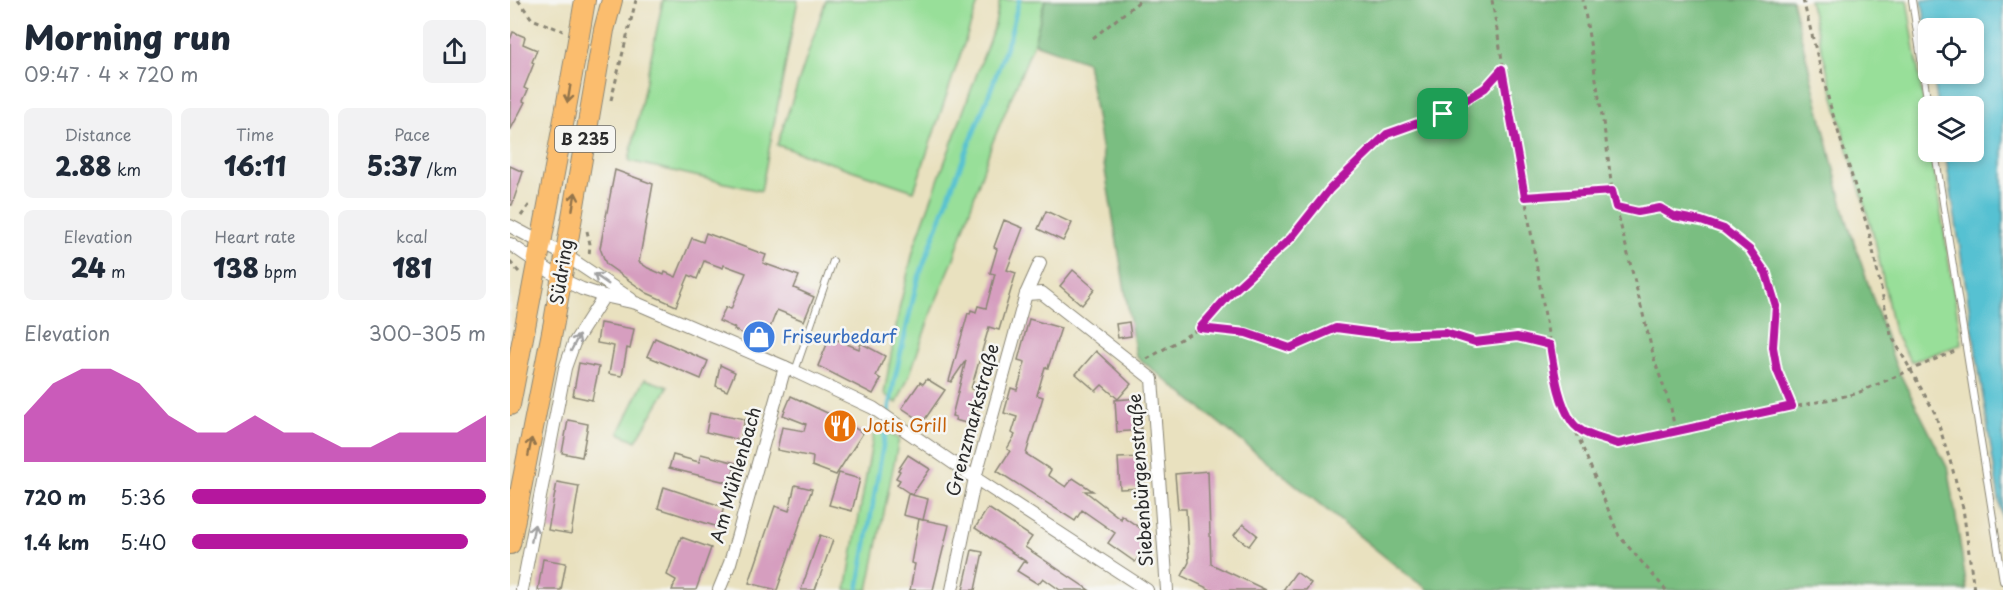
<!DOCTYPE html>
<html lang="en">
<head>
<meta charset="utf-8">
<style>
  body { margin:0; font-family:"Playpen Sans",sans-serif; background:#f2f2f3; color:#1f2937; height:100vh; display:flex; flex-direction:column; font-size:22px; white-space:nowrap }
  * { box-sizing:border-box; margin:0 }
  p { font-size:20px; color:#747a83 }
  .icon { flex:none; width:33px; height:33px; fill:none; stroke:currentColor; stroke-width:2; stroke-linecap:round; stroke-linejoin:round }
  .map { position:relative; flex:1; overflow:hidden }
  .panel { display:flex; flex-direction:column; background:#fff; width:510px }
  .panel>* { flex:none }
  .tools { position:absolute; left:1408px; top:18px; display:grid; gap:12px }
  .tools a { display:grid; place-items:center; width:66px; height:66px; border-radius:9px; background:#fff; box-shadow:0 3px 9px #0003; font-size:30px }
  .pin { position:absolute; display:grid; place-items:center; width:51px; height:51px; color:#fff; margin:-26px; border-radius:12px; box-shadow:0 3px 9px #0006 }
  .round { display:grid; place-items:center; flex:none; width:63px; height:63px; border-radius:9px; background:#f2f2f3 }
  .head { display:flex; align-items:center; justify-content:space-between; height:102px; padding:0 24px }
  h1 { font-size:33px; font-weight:800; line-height:45px }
  .metrics { display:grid; grid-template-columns:repeat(3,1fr); gap:9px; height:102px; padding:6px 24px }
  .metrics div { display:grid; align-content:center; border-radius:9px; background:#f2f2f3; text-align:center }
  .metrics b { font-size:26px; font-weight:800 }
  .metrics small { font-size:16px; font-weight:400 }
  .metrics p { font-size:16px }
  .chart { height:168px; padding:12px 24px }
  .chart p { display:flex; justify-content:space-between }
  .chart svg { width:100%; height:108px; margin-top:6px; fill:#b5179e; opacity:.7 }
  ul { padding:0 24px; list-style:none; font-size:20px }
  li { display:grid; grid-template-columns:96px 72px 1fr; align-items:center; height:45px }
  li i { height:15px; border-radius:8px; background:#b5179e }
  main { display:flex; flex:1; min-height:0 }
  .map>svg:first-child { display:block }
</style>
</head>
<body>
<main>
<section class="panel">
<div class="head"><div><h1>Morning run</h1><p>09:47 · 4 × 720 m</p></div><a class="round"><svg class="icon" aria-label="share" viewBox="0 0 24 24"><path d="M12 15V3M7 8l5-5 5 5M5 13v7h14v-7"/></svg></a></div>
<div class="metrics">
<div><p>Distance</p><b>2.88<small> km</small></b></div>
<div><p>Time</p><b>16:11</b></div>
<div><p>Pace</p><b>5:37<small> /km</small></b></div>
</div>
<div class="metrics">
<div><p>Elevation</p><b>24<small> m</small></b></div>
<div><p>Heart rate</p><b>138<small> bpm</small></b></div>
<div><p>kcal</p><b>181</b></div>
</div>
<div class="chart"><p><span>Elevation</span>300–305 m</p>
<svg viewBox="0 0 160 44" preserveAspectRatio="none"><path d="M0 44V25L10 12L20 6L30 6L40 12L50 25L60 32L70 32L80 25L90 32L100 32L110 38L120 38L130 32L140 32L150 32L160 25V44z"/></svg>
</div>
<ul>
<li><b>720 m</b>5:36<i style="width:100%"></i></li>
<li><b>1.4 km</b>5:40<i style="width:94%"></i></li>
</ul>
</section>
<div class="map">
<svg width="1493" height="590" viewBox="0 0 1493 590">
  <rect width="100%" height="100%" fill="#f6f6f2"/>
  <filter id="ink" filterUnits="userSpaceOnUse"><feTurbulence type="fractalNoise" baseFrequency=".0167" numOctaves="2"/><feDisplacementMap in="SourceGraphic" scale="12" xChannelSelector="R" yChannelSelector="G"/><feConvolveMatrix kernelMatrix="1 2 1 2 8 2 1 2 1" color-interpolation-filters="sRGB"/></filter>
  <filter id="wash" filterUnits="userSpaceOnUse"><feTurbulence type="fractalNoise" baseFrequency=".008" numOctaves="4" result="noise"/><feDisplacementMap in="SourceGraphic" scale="24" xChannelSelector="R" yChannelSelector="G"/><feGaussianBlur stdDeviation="1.35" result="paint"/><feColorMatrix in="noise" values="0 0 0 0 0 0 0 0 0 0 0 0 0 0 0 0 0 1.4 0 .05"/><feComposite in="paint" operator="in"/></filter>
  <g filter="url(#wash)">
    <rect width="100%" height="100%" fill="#e9e1bf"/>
    <g fill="#98df99" stroke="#628562" stroke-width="1.5">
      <polygon points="153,0 288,0 251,191 119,161"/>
      <polygon points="316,0 469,0 404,191 267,145"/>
      <polygon points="490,0 535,0 524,43 481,146 443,261 422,310 400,374 387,403 374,394 390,305 405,244 485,24"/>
      <polygon points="1299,0 1397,0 1419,138 1419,152 1421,152 1452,344 1401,362 1384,332 1365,240 1335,139"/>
      <polygon points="135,379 158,387 126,441 109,433"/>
      <polygon points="365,426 389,439 358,590 336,590"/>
    </g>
    <polygon fill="#7abe81" stroke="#527456" stroke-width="1.5" points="535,0 1282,0 1336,218 1385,364 1439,471 1457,590 919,590 900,577 626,356 577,62 524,43"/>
    <polygon fill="#56c1d2" stroke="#40767e" stroke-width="1.5" points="1412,0 1493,0 1493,525 1435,152 1464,152 1464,106 1428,106 1423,74 1464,74 1464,28 1419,28 1419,45"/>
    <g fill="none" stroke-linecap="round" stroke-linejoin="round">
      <polyline stroke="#56c1d2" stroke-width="4.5" points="348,590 384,382 407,282 442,187 481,89 500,36 509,0"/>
    </g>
    <g id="blocks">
      <g fill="#d69ebf">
        <polygon points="3,32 15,37 13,44 27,50 22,62 24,63 14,88 18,90 13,101 15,102 0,131 0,40"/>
        <polygon points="0,166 13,172 2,205 0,205"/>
        <polygon points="105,170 143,184 129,262 138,268 154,275 155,272 166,277 182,238 193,242 196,233 256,255 253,263 289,276 284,288 304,297 294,321 267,310 254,343 224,330 225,328 209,321 216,307 221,309 236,273 214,265 213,268 194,261 187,279 179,275 166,306 137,293 96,264 90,248"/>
        <polygon points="536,211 562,223 553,241 528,229"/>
        <polygon points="494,220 513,228 497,270 506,273 489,330 479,327 461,389 472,392 463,425 445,420 446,417 442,416 456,360 441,382 439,381 458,313 460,314 461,310 466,312 468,306 476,308 485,274 480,273 487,249 484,247"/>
        <polygon points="563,270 585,289 572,305 550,286"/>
        <polygon points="519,319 551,328 538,368 535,367 527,395 533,397 516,454 541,470 538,475 556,487 563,478 583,491 575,491 611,519 611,515 640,535 636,541 639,543 625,562 598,543 605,533 572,510 565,521 487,471 500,451 497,449 505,435 502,433 507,417 494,413 501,388 507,390 511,377 515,362 508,360"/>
        <polygon points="619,322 621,336 608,338 606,324"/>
        <polygon points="90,323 124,329 120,349 117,348 112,376 99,374 104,346 87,343"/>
        <polygon points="320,337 349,349 351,343 375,356 366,376 371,379 363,394 308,366"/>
        <polygon points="145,338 198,361 191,379 137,356"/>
        <polygon points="586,351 621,384 608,399 592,385 586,391 566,374"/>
        <polygon points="69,363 89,367 82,400 63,396"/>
        <polygon points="210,365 225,372 217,391 206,386"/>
        <polygon points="417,379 435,390 413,422 392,408 410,382 413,384"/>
        <polygon points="281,396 328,418 353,433 326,475 302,466 303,457 267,450 272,427 294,431 296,424 273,415"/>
        <polygon points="629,398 631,430 607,432 605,400"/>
        <polygon points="200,412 235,419 230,440 196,432"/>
        <polygon points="58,420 78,424 72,457 52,453"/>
        <polygon points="191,454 226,463 220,483 159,468 163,455 189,462"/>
        <polygon points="398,455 420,469 402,495 418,499 413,520 393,515 398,494 402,495 387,485 390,480 386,478 390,471 388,470"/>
        <polygon points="633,457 635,488 610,489 608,458"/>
        <polygon points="698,471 701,564 756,590 701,590 672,576 679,562 676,509 668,509 665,474"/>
        <polygon points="329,473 350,479 342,511 319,505"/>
        <polygon points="47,482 69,486 61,534 38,530"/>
        <polygon points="285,485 302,489 267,590 239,583 265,506 279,511"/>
        <polygon points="154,487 214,507 208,527 148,508"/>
        <polygon points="478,508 522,537 515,547 579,590 550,590 533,578 528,584 507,571 513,562 518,563 465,528"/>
        <polygon points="409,519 439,525 423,590 400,590 405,564 401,563"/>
        <polygon points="733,524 747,535 739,546 724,535"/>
        <polygon points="310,535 323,540 305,590 291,590"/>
        <polygon points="171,537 201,548 186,590 162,590 166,580 157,575"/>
        <polygon points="462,550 473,552 465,590 453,590"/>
        <polygon points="33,559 56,563 51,590 28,590"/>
        <polygon points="786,572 801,583 796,590 773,590"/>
      </g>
    </g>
  </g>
  <g filter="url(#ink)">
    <use href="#blocks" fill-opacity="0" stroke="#8a8675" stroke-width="1.5"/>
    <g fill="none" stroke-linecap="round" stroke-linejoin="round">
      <g stroke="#8a8675" stroke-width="8">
        <g id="service">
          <polyline points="1402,0 1419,111"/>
          <polyline points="1425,152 1493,581"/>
          <polyline points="285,371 323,261"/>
        </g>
      </g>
      <g stroke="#8a8675" stroke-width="14">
        <g id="minor">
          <polyline points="0,226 55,255 121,299"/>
          <polyline points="0,244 51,279 72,289 94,296 126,303 284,371 363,408 465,478 637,590"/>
          <polyline points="516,294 532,293 642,379 657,590"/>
          <polyline points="12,590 55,368 64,343 94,296"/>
          <polyline points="209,590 220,563 275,367"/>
          <polyline points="442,590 465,478 516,294 530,263"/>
        </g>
      </g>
      <g stroke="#8a8675" stroke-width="22">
        <g id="primary">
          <path d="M0 405C26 270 52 136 75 0"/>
          <polyline points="0,544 44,322 94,30 102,0"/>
        </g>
      </g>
      <g stroke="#8a8675" stroke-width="3" stroke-dasharray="4.5 4.5" stroke-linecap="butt">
        <polyline points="8,0 22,19 53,31"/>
        <polyline points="982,0 1047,387 1062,423 1080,435 1108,444 1345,394 1447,350"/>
        <polyline points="1293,0 1320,105 1359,232 1381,335 1425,413 1442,467 1453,508 1464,590"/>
        <polyline points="583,38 631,0"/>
        <polyline points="101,100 126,0"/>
        <polyline points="1102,191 1145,362 1161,408 1165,431"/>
        <polyline points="1015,197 1102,191 1096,140 1073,0"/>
        <polyline points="1106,207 1128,212 1150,208 1164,216 1191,221 1214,229 1240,250 1256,273 1266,306 1263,347 1267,370 1282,406"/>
        <polyline points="11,216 20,204 22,206"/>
        <polyline points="77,231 80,244 79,256"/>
        <polyline points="0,262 9,272"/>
        <polyline points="690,328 736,333 780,348 826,328 879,335 936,333 965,342 1007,337 1039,345"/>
        <polyline points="637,359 690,328 720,293 781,238 820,189 877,134 933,114 975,88 992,70"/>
        <polyline points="1063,424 1109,536 1156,590"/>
      </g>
      <use href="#service" stroke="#fff" stroke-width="6"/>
      <use href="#minor" stroke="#fff" stroke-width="12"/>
      <use href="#primary" stroke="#fbbd6e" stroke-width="20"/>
    </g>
    <defs><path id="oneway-shaft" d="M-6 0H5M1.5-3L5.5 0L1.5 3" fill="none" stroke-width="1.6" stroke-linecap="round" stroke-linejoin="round" transform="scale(1.5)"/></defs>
    <g stroke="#93744c">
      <use href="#oneway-shaft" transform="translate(59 94) rotate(99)"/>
      <use href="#oneway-shaft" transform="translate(64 201) rotate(-80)"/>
      <use href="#oneway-shaft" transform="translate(20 447) rotate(-79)"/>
    </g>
    <g stroke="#a0a0a0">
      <use href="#oneway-shaft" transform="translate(91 279) rotate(-145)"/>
      <use href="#oneway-shaft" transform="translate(65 343) rotate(-63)"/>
      <use href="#oneway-shaft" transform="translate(23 533) rotate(-79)"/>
    </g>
  </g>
  <g fill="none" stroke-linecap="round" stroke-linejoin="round" filter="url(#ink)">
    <g stroke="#fff" stroke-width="12">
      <path id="route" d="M992 69 1015 197 1102 191 1106 207 1128 212 1150 208 1164 216 1191 221 1214 229 1240 250 1256 273 1266 306 1263 347 1267 370 1282 406 1108 444C1093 439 1071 435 1062 422 1048 402 1044 368 1040 345L1007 337 965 342 936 333 879 335 826 328 780 348 736 333 690 328 720 294 781 238 820 189 877 134 933 114 975 88Z"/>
    </g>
    <use href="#route" stroke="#b5179e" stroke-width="8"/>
  </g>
  <defs>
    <g id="shop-disc" transform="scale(1.725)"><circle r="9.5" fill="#3f7fe0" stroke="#f6f6f2"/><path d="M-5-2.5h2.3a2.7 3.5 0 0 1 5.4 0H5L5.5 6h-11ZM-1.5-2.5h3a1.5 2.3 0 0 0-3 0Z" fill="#fff"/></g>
    <g id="restaurant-disc" transform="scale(1.725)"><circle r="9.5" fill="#e8710a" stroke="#f6f6f2"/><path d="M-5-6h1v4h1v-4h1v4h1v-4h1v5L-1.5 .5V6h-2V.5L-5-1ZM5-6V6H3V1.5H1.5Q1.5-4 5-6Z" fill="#fff"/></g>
  </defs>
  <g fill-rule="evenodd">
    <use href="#shop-disc" x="249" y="337"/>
    <use href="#restaurant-disc" x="330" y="426"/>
  </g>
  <g text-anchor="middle" stroke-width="5" stroke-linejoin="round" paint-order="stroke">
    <rect fill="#f6f6f2" stroke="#686867" stroke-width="1.5" x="45" y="126" width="60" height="26" rx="4.5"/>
    <g font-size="16" font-weight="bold" fill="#2b2b2b">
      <text x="75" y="145">B 235</text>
    </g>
    <g font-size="18" fill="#2b2b2b" stroke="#f6f6f2">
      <text transform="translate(52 272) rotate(-81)" y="6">Südring</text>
      <text transform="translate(463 420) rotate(-75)" y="6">Grenzmarkstraße</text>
      <text transform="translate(226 475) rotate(-74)" y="6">Am Mühlenbach</text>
      <text transform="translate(631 480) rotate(-94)" y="6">Siebenbürgenstraße</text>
    </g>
    <g font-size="18" fill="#366cbe" stroke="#f6f6f2" text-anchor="start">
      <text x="272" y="343">Friseurbedarf</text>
    </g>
    <g font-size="18" fill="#c56008" stroke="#f6f6f2" text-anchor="start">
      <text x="353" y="432">Jotis Grill</text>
    </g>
  </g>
</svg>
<div class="tools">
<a><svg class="icon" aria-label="locate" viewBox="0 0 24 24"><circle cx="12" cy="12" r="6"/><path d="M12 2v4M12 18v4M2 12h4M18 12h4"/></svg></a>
<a><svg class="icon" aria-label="layers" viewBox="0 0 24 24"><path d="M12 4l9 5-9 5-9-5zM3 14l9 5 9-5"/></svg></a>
</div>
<div class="pin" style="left:933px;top:114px;background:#1e9e55"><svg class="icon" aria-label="arrive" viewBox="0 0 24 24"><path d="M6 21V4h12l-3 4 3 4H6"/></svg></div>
</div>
</main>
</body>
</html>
